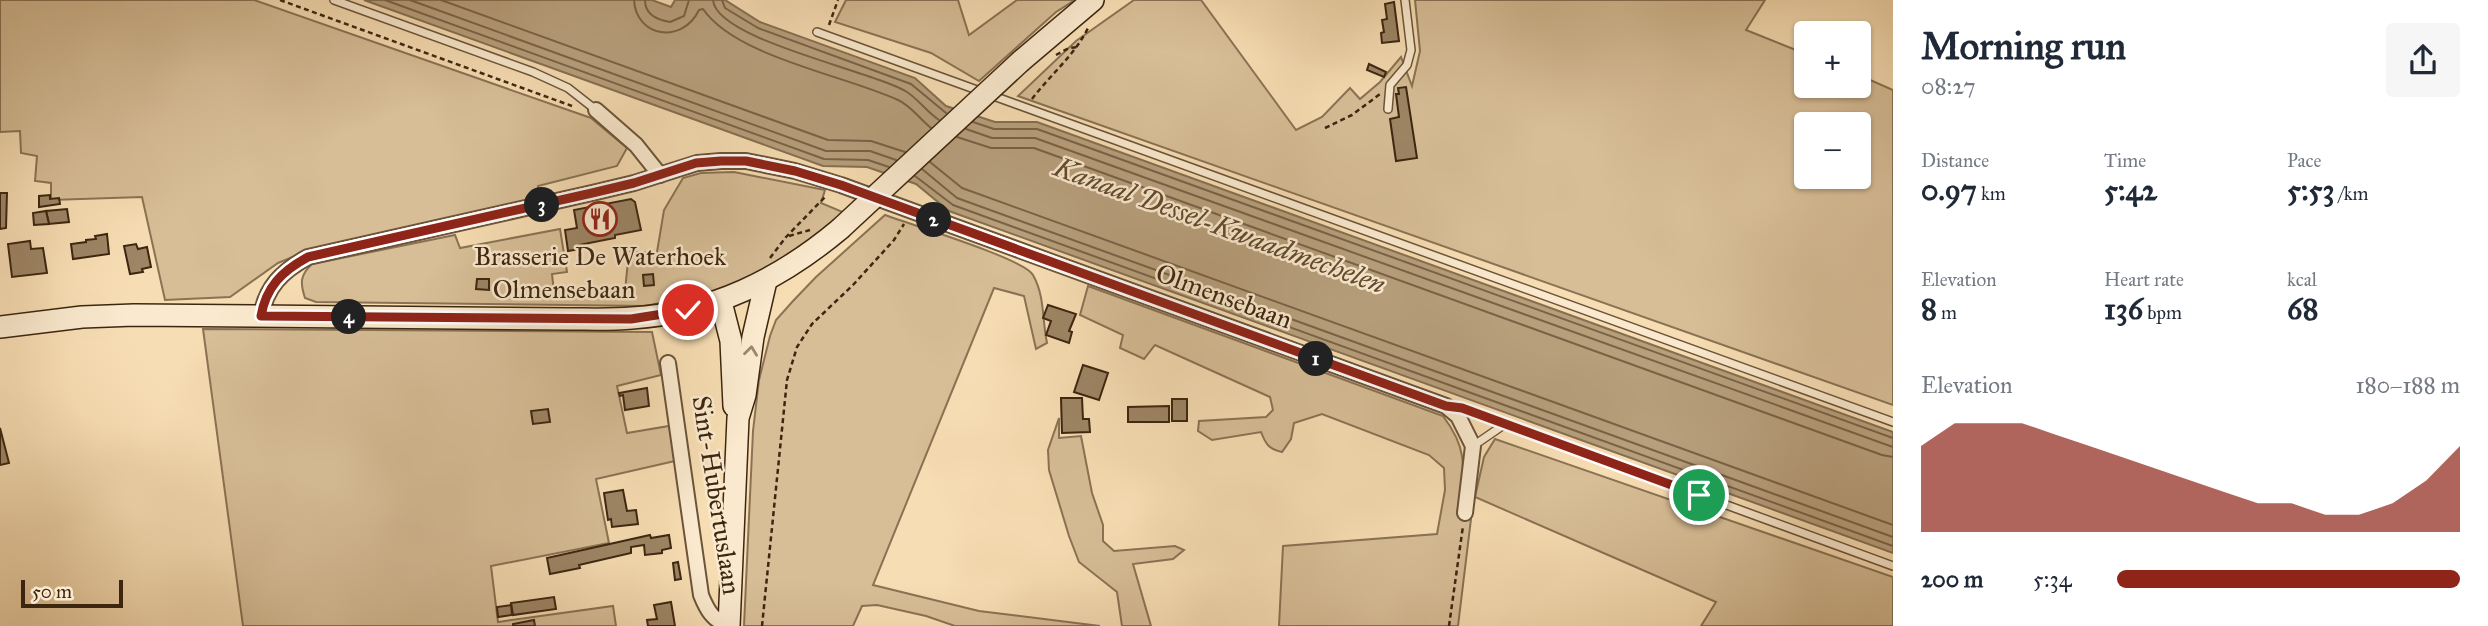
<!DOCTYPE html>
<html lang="en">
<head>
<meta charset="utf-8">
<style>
  body { margin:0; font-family:"IM FELL Great Primer",serif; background:#f6f6f7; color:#1f2937; height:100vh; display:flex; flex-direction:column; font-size:26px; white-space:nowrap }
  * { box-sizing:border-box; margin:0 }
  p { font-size:23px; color:#747a83 }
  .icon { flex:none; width:38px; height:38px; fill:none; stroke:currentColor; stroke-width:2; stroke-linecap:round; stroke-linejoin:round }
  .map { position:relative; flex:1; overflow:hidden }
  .details { display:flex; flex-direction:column; background:#fff; width:595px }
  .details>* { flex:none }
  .buttons { position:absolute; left:1794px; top:21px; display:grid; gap:14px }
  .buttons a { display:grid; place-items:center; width:77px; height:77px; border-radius:7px; background:#fff; box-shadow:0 2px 5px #0004; font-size:35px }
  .scale { position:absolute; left:21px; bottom:18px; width:102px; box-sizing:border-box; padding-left:7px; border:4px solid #3c2610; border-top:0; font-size:19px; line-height:24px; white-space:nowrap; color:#3c2610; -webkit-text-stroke:5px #fae9ce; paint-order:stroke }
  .pin { position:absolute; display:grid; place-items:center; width:60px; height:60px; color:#fff; margin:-30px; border:4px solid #fff; border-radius:50%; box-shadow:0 2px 7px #0007 }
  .km { position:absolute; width:35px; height:35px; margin:-18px; border-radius:50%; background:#222; color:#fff; font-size:19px; line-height:35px; text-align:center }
  .round { display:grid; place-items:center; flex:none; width:74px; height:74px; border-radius:7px; background:#f6f6f7 }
  .summary { display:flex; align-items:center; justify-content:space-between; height:119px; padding:0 28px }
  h1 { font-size:38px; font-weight:700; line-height:52px }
  .metrics { display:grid; grid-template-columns:repeat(3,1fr); gap:10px; height:119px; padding:7px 28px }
  .metrics div { display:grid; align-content:center }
  .metrics b { font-size:30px; font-weight:700 }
  .metrics small { font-size:19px; font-weight:400 }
  .metrics p { font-size:19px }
  .chart { height:196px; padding:14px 28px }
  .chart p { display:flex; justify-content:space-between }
  .chart svg { width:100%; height:126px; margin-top:7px; fill:#8f2418; opacity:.7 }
  ul { padding:0 28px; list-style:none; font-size:23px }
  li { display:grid; grid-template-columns:112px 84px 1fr; align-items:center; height:52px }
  li i { height:18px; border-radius:9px; background:#8f2418 }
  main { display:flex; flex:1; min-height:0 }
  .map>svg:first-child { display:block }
</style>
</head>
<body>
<main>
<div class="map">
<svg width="1893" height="626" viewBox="0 0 1893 626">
  <rect width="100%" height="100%" fill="#f7ddb3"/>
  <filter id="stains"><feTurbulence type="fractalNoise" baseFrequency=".00286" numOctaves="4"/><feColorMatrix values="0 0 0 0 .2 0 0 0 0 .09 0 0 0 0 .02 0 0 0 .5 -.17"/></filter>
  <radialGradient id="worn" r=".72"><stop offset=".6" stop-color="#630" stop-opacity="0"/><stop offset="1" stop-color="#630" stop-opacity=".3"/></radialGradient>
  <g fill="#d7be97" stroke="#8a7254" stroke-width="2" fill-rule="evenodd">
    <polygon points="0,0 254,0 591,118 627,148 617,166 538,186 538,198 312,249 278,263 230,297 165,300 142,197 51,200 51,183 35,181 37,156 21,153 20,131 0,132"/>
    <polygon points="846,0 958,0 969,35 1017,0 1075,0 1056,12 979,81 931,53 835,22"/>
    <path d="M1134 0H1201L1296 130 1322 117 1350 88 1360 99 1380 82 1401 57 1412 86 1420 51 1415 0H1765L1746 30 1806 54V86H1858L1859 75 1893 90V405L1018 96 1076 41ZM1806 124H1858V177H1806Z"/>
    <path d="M734 172 825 190 821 203 845 213 790 259 713 293 645 306 316 302 305 298C300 283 300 275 312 264L455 235 460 248 560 229 567 272 552 274 554 292 625 290 629 252H657L664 210 683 178 701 173Z"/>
    <path d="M885 215C909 224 1025 259 1033 275 1045 296 1042 320 1047 343L1036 349 1024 296 994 288 873 585 979 611 1100 626H955L926 616 877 605 862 606 853 626H744L753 431 759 380 770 336 776 320 793 301 816 277Z"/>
    <path d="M1088 286 1443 416C1471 453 1463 471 1457 514L1471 519 1458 626H1279L1283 546 1437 534 1445 490 1444 468 1429 455 1322 414 1294 423 1291 439 1282 452C1269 449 1266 445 1261 432L1212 440 1198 431 1199 421 1266 417 1273 410 1270 397 1155 345 1144 359 1120 348 1123 335 1080 315Z"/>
    <polygon points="203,329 652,332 661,375 617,386 627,433 669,426 675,461 596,479 609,543 491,566 498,622 613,606 616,626 243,626"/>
    <polygon points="1059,418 1059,438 1081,436 1092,493 1103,525 1103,541 1114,551 1175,546 1184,550 1173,559 1133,564 1151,626 1122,626 1117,592 1079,562 1069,536 1049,470 1048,450"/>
    <polygon points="1495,439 1893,577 1893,626 1701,626 1716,602 1475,497 1484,457"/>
  </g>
  <polygon fill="#b79f7c" stroke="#866f51" stroke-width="2" points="364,0 652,0 671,7 675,0 725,0 760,22 915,78 946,106 995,122 1037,122 1893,432 1893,553 949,211 916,184 867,167 823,166"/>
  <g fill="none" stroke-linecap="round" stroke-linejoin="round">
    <g stroke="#7a6246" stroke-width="2">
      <polyline points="385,0 824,159 868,160 889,167"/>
      <polyline points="410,0 826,151 870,151 896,160"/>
      <polyline points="441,0 828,140 871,141 905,152"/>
      <path d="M634 0C636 37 682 45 699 10L703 9C736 57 844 75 898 100 910 105 920 119 931 128"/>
      <path d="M645 0C645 15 657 20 670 22L684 16 689 0"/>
      <path d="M713 0C716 40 874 71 907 92 919 100 927 112 939 120"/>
      <polyline points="722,0 725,8 758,28 911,84 946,113"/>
      <polyline points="973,122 994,129 1037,129 1893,438"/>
      <polyline points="966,129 992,138 1035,138 1893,447"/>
      <polyline points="957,137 991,148 1034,148 1882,455 1893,457"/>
      <polyline points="930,162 962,188 1893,525"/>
      <polyline points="922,169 957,198 1893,537"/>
      <polyline points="915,176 953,205 1893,546"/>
    </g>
  </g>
  <g fill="#9d8565" stroke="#3c2610" stroke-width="2">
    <polygon points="1394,2 1399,41 1382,43 1381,33 1384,32 1382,20 1387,19 1385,4"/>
    <polygon points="1369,64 1386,72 1384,77 1367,70"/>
    <polygon points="1406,87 1417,158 1396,161 1390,119 1399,117 1396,94 1399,94 1398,88"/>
    <polygon points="0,193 7,193 6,228 0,229"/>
    <polygon points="50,195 50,199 59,198 60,204 39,207 39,196"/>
    <polygon points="631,199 635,202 641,230 615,235 615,238 579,245 580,249 568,251 565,230 577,228 574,210"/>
    <polygon points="67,209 69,222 49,224 46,211"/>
    <polygon points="46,211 49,224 34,225 33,213"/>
    <polygon points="107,234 109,254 73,259 71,244 86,242 86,240 96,239 95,236"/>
    <polygon points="30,241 31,249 43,248 47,273 12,277 8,244"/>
    <polygon points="136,244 138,249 147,247 151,267 142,269 143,272 130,274 124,246"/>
    <polygon points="653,274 654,285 644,286 643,275"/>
    <polygon points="477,279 489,279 489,290 476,289"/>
    <polygon points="1048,305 1076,314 1069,331 1072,332 1069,343 1046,335 1051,321 1043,318"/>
    <polygon points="1083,365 1108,373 1099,400 1074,392"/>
    <polygon points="647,388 649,406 625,410 623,395 620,396 619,393"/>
    <polygon points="1061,398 1082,398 1083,419 1089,419 1090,432 1062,433"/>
    <rect x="1172" y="399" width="15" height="22"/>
    <polygon points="1169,406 1169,422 1128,422 1128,407"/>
    <polygon points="548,409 550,422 533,424 531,411"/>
    <polygon points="0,428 9,463 0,465"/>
    <polygon points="623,490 627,511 636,510 638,524 612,527 611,519 608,520 604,493"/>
    <polygon points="650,535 651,538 669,535 671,548 662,550 662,553 645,555 644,545 631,547 631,553 579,565 580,568 550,574 547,558"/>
    <polygon points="678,562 681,579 675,580 673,563"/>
    <polygon points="554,597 556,609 513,615 511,603"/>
    <polygon points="671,602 675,626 648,626 647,620 657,619 654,605"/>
    <polygon points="511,605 512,615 498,617 497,607"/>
    <polygon points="534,620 535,626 513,626 513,624"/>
  </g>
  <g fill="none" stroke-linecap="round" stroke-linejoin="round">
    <g stroke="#6b5439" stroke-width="10">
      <g id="lane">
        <polyline points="334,0 533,72 568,88 596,110"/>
        <polyline points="817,32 1893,422"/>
        <polyline points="1388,109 1390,85 1407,65 1411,50 1405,0"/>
        <polyline points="1453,407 1462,408 1893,566"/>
        <polyline points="1473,446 1505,424"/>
      </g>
    </g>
    <g stroke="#6b5439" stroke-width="18">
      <g id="street">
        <polyline points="596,110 636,145 660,175"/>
        <path d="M261 316C266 287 282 271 308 257L592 193 634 183 697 163 721 161H746L795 171 841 185 1446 406 1458 416 1473 446 1465 513"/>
        <path d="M668 363 701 595C707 610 713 621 729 625"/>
      </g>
    </g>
    <g stroke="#3c2610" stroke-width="24">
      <g id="secondary">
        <polyline points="1021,61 1093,0"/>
        <polyline points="721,302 731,341 734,406"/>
        <path d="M0 327 82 317 134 315 568 319C589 319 611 320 632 318 712 313 779 280 840 229"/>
        <polyline points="729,626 738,418 745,395 753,337 766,281"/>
      </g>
    </g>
    <g stroke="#3c2610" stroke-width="2.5" stroke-dasharray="5 3.5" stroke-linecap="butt">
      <polyline points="280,0 572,106"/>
      <polyline points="829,25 838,0"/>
      <polyline points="1056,55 1069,48 1079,47"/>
      <path d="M1032 99C1050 75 1074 56 1088 28"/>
      <polyline points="1325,128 1352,115 1380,94"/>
      <polyline points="789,236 810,230"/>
      <polyline points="770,258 786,237 826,196"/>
      <polyline points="762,626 787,380 797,347 812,324 853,285 894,240 904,224"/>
      <polyline points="1449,626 1463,526"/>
    </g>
    <use href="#lane" stroke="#fae9ce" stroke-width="7"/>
    <use href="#street" stroke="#fae9ce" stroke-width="14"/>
    <use href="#secondary" stroke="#fae9ce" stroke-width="21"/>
    <g stroke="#3c2610" stroke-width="24" stroke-linecap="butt">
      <polyline id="secondary-bridge" points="840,229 1021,61"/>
    </g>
    <use href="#secondary-bridge" stroke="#fae9ce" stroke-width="21"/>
  </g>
  <defs><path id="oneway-chevron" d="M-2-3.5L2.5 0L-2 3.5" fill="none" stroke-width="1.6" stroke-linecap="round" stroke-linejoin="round" transform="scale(1.75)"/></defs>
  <use stroke="#9b886f" href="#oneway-chevron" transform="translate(751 351) rotate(-83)"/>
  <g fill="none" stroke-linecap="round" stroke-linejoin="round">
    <g stroke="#fff" stroke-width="14">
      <path id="route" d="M688 310 631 319 261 316C266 287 282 271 308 257L592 193 634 183 696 163 721 161H746L795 171 841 185 1446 406 1462 408 1699 495"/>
    </g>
    <use href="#route" stroke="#8f2418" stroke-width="9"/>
  </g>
  <defs>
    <g id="restaurant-ring" transform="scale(1.75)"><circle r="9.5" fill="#fae9ce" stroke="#8f2418" stroke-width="1.5"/><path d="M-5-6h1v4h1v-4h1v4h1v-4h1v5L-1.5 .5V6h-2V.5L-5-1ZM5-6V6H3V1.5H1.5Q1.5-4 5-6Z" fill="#8f2418"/></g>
  </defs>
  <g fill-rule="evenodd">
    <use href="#restaurant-ring" x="600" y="219"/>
  </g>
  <g text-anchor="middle" stroke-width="5" stroke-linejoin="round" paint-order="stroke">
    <g font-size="26" fill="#3c2610" stroke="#fae9ce">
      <text x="600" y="265">Brasserie De Waterhoek</text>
    </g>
    <g font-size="26" fill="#3c2610" stroke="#fae9ce">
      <text x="564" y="298">Olmensebaan</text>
      <text transform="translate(1224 296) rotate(20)" y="9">Olmensebaan</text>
      <text transform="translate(717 495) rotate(81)" y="9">Sint-Hubertuslaan</text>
    </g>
    <g font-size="28" font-style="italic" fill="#614a30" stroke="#fae9ce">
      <text transform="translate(1220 225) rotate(20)" y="10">Kanaal Dessel-Kwaadmechelen</text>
    </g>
  </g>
  <rect width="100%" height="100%" filter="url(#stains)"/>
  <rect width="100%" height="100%" fill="url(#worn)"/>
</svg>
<div class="buttons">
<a>+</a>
<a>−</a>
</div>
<div class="scale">50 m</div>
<div class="pin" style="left:1699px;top:495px;background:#1e9e55"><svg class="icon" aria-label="arrive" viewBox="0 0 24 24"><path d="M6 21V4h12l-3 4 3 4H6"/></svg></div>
<div class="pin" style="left:688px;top:310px;background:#d93025"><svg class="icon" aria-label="check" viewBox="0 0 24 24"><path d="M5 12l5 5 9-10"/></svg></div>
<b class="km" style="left:1316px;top:359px">1</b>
<b class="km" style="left:934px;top:220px">2</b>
<b class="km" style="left:542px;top:205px">3</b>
<b class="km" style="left:349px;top:317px">4</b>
</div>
<section class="details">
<div class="summary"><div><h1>Morning run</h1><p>08:27</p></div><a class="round"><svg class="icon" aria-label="share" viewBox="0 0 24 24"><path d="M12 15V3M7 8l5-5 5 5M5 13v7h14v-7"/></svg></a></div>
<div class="metrics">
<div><p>Distance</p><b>0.97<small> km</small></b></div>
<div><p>Time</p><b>5:42</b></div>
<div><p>Pace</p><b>5:53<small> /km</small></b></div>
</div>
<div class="metrics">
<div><p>Elevation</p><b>8<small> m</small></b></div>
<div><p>Heart rate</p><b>136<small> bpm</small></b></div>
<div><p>kcal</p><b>68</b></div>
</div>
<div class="chart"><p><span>Elevation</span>180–188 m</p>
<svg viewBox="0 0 160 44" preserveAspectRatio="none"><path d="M0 44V14L10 6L20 6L30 6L40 10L50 14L60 18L70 22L80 26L90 30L100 34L110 34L120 38L130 38L140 34L150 26L160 14V44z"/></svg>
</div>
<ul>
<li><b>200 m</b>5:34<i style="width:100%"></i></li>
</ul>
</section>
</main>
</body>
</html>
